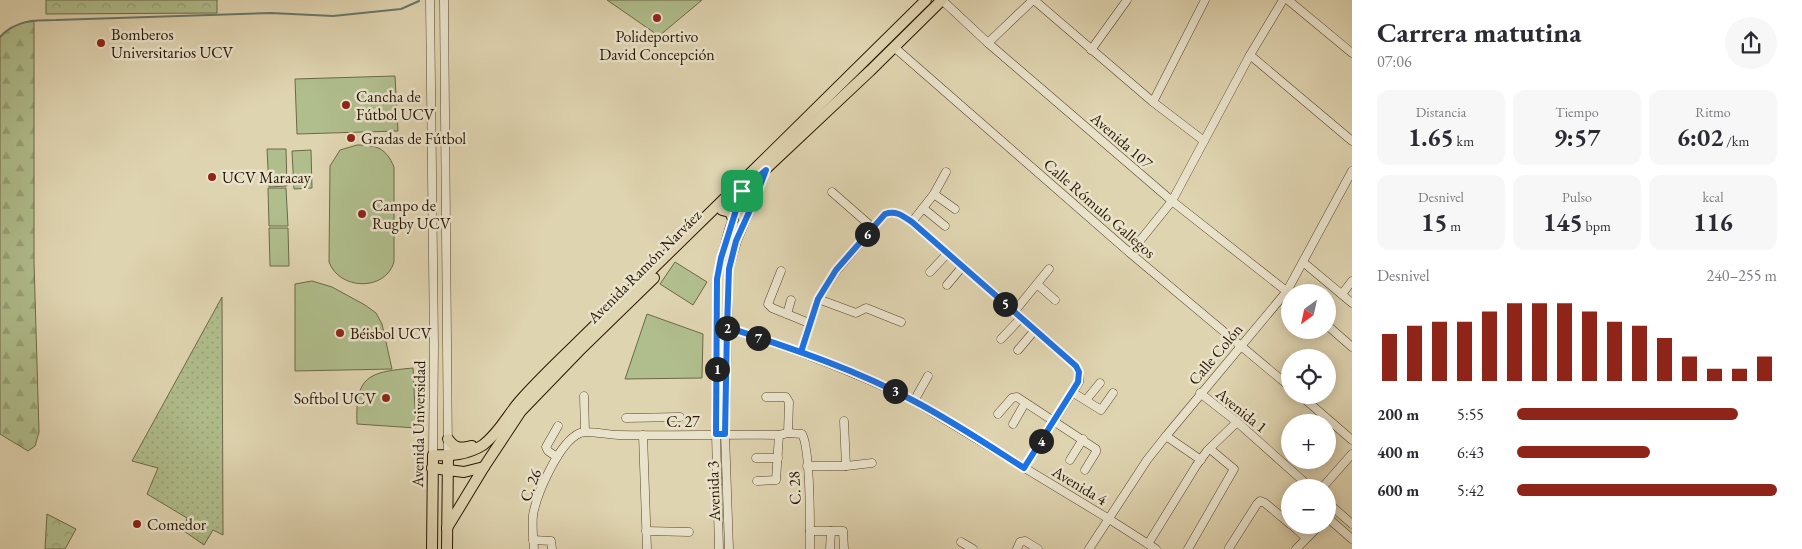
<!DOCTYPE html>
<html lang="es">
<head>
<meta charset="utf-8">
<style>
  body { margin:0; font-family:"EB Garamond",serif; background:#f7f7f7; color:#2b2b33; height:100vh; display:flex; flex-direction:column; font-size:19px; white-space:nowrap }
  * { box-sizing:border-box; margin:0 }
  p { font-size:16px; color:#7c7c81 }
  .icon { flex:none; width:28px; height:28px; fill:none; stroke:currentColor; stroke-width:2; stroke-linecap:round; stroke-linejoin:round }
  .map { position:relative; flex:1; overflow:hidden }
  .panel { display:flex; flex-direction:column; background:#fff; width:450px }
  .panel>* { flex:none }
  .needle { width:32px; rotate:213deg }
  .fabs { position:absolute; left:1281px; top:284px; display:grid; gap:10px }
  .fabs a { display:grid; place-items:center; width:55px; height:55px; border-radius:50%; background:#fff; box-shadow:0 2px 12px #0003; font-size:25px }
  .pin { position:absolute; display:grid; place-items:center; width:42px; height:42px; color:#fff; margin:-21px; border-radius:10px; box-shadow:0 2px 8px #0006 }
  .km { position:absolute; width:25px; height:25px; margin:-12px; border-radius:50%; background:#222; color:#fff; font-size:14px; line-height:25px; text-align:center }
  .round { display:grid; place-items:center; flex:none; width:52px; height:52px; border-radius:26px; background:#f7f7f7 }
  .headline { display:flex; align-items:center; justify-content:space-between; height:85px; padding:0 25px }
  h1 { font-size:28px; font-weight:700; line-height:38px }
  .figures { display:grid; grid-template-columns:repeat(3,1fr); gap:8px; height:85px; padding:5px 25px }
  .figures div { display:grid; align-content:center; border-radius:12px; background:#f7f7f7; text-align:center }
  .figures b { font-size:25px; font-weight:700 }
  .figures small { font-size:14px; font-weight:400 }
  .figures p { font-size:14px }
  .chart { height:140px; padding:10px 25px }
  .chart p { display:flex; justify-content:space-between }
  .chart svg { width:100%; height:90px; margin-top:5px; stroke:#8f2418; stroke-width:6 }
  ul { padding:0 25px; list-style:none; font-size:16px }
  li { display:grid; grid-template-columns:80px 60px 1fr; align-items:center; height:38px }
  li i { height:12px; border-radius:6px; background:#8f2418 }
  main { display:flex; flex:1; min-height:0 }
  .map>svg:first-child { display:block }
</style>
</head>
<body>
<main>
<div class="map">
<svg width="1352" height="549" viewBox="0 0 1352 549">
  <defs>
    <pattern id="grass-dots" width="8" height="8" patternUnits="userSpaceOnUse" patternTransform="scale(1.25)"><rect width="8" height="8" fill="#b0bd8c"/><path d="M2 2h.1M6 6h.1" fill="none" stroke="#97a277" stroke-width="1.8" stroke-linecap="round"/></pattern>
    <pattern id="forest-firs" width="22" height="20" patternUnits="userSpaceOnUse" patternTransform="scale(1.25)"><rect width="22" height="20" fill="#b0bd8c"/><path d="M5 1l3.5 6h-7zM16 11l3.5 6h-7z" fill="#97a277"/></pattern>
    <pattern id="park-crowns" width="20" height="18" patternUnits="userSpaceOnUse" patternTransform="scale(1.25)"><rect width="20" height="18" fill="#b0bd8c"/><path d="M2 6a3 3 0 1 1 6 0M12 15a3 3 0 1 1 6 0" fill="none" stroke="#97a277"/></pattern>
  </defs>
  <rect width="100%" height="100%" fill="#dfd4b0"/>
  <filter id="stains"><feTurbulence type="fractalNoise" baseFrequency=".004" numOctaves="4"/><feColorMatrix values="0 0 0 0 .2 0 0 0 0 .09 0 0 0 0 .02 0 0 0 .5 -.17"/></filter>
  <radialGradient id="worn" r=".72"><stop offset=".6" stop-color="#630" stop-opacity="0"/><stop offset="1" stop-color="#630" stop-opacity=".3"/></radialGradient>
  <polygon fill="url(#grass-dots)" stroke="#6c6946" points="222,297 223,535 213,530 204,545 184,531 187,518 147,494 158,468 132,461"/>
  <path fill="url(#forest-firs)" stroke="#6c6946" d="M34 20V262L39 432 35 446 28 451 0 434V37C10 27 20 23 34 20Z"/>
  <g fill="url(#park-crowns)" stroke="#6c6946">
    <polygon points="46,0 217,0 217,13 46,14"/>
    <polygon points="47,514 76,529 65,549 45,549"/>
  </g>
  <g fill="#b0bd8c" stroke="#6c6946">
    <polygon points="607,0 702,0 659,36"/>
    <polygon points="395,76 398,131 297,134 295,79"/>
    <path d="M357 145C377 145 386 148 394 167V262C385 292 339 290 329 262L330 166 340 150Z"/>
    <polygon points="267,149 286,149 287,186 269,187"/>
    <polygon points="311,150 312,188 294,189 292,151"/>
    <polygon points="268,188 286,188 288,226 269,226"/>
    <polygon points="269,228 288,228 289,266 270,266"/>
    <polygon points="675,262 707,282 693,305 660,284"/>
    <polygon points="312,281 332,287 365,305 376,313 382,324 392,369 295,371 295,284"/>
    <polygon points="647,314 703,334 702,378 625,379"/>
    <path d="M413 368 416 428 357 424C355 376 368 372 413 368Z"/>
  </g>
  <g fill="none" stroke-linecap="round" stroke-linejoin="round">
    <path stroke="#69776a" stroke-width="2" d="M0 37C15 20 35 20 56 20L271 13 333 16 401 9 419 1"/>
    <g stroke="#56452c" stroke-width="9">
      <g id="minor">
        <polyline points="430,0 434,345 433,455"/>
        <polyline points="444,0 448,456"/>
        <polyline points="942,0 988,43 1172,201 1290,294"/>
        <polyline points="1034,0 1153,102 1204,141"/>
        <polyline points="1288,0 1352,53"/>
        <polyline points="988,43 1033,0"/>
        <polyline points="894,47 1130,253 1290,387"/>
        <polyline points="1091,50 1127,0"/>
        <polyline points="1250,55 1352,141"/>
        <polyline points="1153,102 1205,0"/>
        <polyline points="832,192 872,227"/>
        <polyline points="934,194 955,209"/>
        <polyline points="923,208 945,226"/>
        <polyline points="912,222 934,194 946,172"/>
        <polyline points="1130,253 1172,201 1250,55 1283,0"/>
        <polyline points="1303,262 1352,303"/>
        <polyline points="781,271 768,304 772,308 809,323"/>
        <polyline points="930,272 948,253"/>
        <polyline points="1037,284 1055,300"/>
        <polyline points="947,285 963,266"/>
        <polyline points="1342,294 1352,281"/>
        <polyline points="818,299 856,313 866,308 901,322"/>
        <polyline points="1014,312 1049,269"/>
        <polyline points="787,314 791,300"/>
        <path d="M717 325 727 327C791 348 854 371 914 401L1109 519 1156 549"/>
        <polyline points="1328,326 1352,347"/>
        <polyline points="1001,339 1021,318"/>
        <polyline points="1018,350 1035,330"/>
        <path d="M801 352 818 299 837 270 885 214C896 210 903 216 912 222L1076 366 1079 372V382L1024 468"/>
        <polyline points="1072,392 1101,410 1113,393"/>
        <polyline points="1200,393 1237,422 1311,488"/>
        <polyline points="1300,395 1352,440"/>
        <polyline points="584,396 585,432"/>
        <polyline points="766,397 786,397 789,402 788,433"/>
        <polyline points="1086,400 1100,383"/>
        <polyline points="914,401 928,376"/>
        <polyline points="998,414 1012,398 1017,397 1096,449 1096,452 1085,470"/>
        <polyline points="626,418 680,417"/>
        <polyline points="844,421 846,466"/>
        <polyline points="1013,424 1025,403"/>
        <polyline points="643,435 647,549"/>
        <polyline points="1166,436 1201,460"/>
        <polyline points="557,457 548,451 546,447 558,426"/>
        <polyline points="756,458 778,458"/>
        <polyline points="1070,460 1083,439"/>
        <polyline points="807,466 846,466 872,463"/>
        <polyline points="757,481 776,480 779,435"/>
        <polyline points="1322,488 1352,454"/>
        <polyline points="1328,503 1352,524"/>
        <polyline points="1328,518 1352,539"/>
        <polyline points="1292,525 1306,538"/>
        <polyline points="646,531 689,532"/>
        <polyline points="810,531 843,531 844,549"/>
        <polyline points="533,540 551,541 552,549"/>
        <polyline points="961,542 973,549"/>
        <polyline points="1148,544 1196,466 1207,451 1237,422"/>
        <polyline points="1229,548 1257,504 1260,501 1265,503 1290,524"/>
        <path d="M534 549C533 538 532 526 533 515 537 493 559 442 580 433 588 430 608 435 618 435 672 436 725 434 779 435L788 433 802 434C811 450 810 526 810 549"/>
        <path d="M719 549 716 434 717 279C724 244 733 206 752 175"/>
        <polyline points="729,549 725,434 729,269 737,241 755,199 765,170"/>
        <polyline points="830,549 831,531"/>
        <polyline points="1017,549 1020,542 1025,541 1038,549"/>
        <polyline points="1089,549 1147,460 1166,436 1287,291 1352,171"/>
        <polyline points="1188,549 1234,469 1210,449"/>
        <polyline points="1296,549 1320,525"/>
      </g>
    </g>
    <g stroke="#281500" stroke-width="12">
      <g id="major">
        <polyline points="755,179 870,71 942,0"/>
        <polyline points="722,210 730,212 733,219"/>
        <path d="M448 439C456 450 460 448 472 446"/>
        <polyline points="432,468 464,472 484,467"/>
        <polyline points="447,528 484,467 521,411 579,351 654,278"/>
        <path d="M432 549 433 455C451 456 467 455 483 445 499 433 507 416 519 402 539 379 562 358 583 337 698 225 812 113 926 0"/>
        <polyline points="447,549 448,456"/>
      </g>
    </g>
    <use href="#minor" stroke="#eae3cc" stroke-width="8"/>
    <use href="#major" stroke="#dfd4b0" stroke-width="10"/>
  </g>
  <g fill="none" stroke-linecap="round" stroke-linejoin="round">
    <g stroke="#fff" stroke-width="10">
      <path id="route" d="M742 191 721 258 717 279 716 434H725L727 327C790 348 855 369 914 401 952 421 988 445 1024 468L1078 382 1079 372 1076 366 912 222C903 216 896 210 885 214L836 270 818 299 801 352 727 327 729 269 736 241 755 199 766 170 742 191"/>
    </g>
    <use href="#route" stroke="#1a73e8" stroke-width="6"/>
  </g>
  <g fill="#8f2418" stroke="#eae3cc" stroke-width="2">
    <circle cx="657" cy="18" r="5"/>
    <circle cx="101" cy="43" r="5"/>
    <circle cx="346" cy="105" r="5"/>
    <circle cx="351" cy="138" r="5"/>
    <circle cx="212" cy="177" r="5"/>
    <circle cx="362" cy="214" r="5"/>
    <circle cx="340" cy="333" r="5"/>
    <circle cx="386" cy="398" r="5"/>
    <circle cx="137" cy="524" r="5"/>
  </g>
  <g text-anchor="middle" stroke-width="5" stroke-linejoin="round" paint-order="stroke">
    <g font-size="16" fill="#281500" stroke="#eae3cc" text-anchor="start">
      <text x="111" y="40">Bomberos<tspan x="111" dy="18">Universitarios UCV</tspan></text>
      <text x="657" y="42" text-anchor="middle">Polideportivo<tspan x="657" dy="18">David Concepción</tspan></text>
      <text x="356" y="102">Cancha de<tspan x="356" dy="18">Fútbol UCV</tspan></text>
      <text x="361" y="144">Gradas de Fútbol</text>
      <text x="222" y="183">UCV Maracay</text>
      <text x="372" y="211">Campo de<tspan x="372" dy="18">Rugby UCV</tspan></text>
      <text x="350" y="339">Béisbol UCV</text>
      <text x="376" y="404" text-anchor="end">Softbol UCV</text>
      <text x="147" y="530">Comedor</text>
    </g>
    <g font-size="16" fill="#281500" stroke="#eae3cc">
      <text transform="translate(1122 140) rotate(41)" y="6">Avenida 107</text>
      <text transform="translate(1100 208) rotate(41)" y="6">Calle Rómulo Gallegos</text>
      <text transform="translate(644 266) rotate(-45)" y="6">Avenida Ramón Narváez</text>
      <text transform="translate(1215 354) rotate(-50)" y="6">Calle Colón</text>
      <text transform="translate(1242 410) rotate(39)" y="6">Avenida 1</text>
      <text x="683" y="427">C. 27</text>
      <text transform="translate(418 424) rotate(-89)" y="6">Avenida Universidad</text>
      <text transform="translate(530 485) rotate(-69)" y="6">C. 26</text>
      <text transform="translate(1080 485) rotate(31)" y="6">Avenida 4</text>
      <text transform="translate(794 488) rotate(-93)" y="6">C. 28</text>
      <text transform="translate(713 491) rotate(-92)" y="6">Avenida 3</text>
    </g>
  </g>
  <rect width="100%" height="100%" filter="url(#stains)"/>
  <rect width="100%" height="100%" fill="url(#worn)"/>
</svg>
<div class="fabs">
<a><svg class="needle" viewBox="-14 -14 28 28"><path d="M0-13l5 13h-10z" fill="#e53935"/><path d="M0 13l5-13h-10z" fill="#7c7c81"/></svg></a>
<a><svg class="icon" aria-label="locate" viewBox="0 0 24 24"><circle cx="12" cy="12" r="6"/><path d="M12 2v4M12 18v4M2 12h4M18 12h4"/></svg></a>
<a>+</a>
<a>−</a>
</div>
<div class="pin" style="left:742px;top:191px;background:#1e9e55"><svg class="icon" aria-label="arrive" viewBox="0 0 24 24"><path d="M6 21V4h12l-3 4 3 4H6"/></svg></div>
<b class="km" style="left:717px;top:369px">1</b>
<b class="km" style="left:727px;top:328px">2</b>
<b class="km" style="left:895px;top:391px">3</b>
<b class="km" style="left:1041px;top:441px">4</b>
<b class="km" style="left:1005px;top:304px">5</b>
<b class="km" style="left:867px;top:234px">6</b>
<b class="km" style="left:758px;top:338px">7</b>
</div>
<section class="panel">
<div class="headline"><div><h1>Carrera matutina</h1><p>07:06</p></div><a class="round"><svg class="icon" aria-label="share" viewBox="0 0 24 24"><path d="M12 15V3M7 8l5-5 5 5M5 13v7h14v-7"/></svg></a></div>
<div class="figures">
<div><p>Distancia</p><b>1.65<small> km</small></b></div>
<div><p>Tiempo</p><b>9:57</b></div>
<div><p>Ritmo</p><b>6:02<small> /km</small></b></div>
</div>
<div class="figures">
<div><p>Desnivel</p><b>15<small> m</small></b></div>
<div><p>Pulso</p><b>145<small> bpm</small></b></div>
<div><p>kcal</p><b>116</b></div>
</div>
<div class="chart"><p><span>Desnivel</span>240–255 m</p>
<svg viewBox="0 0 160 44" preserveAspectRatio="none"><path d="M5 44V21M15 44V17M25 44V15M35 44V15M45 44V10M55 44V6M65 44V6M75 44V6M85 44V10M95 44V15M105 44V17M115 44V23M125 44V32M135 44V38M145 44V38M155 44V32"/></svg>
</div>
<ul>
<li><b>200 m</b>5:55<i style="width:85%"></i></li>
<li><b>400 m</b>6:43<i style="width:51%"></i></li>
<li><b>600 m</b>5:42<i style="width:100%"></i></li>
</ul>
</section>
</main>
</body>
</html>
